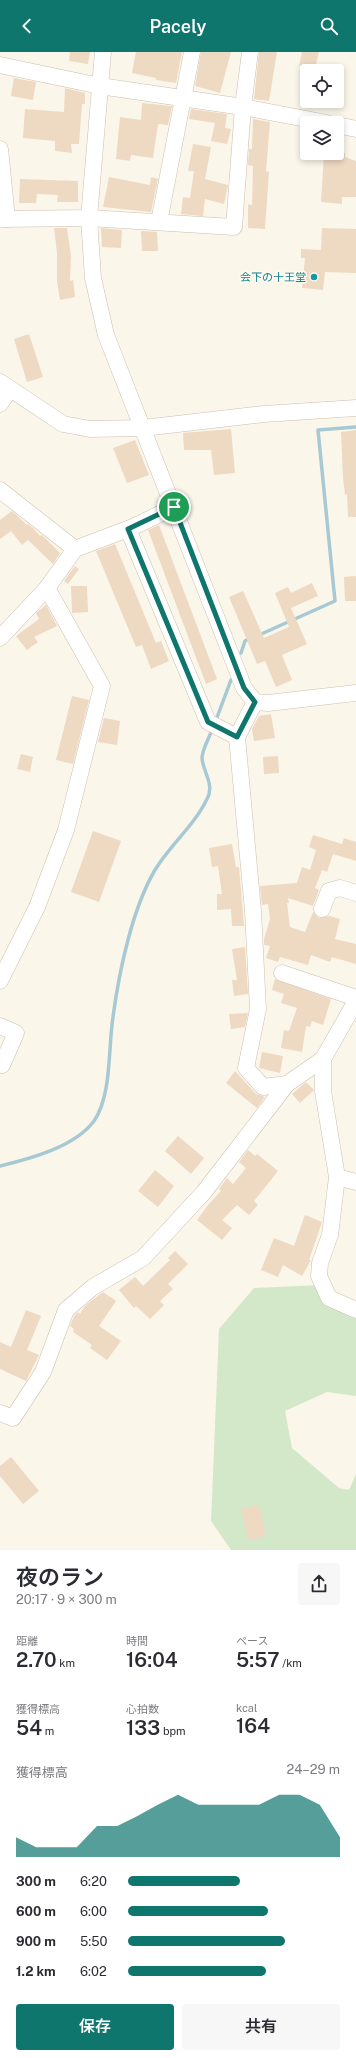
<!DOCTYPE html>
<html lang="ja">
<head>
<meta charset="utf-8">
<style>
  body { margin:0; font-family:"Public Sans","Noto Sans JP",sans-serif; background:#f7f7f7; color:#2b2b33; height:100vh; display:flex; flex-direction:column; font-size:15px; white-space:nowrap }
  * { box-sizing:border-box; margin:0 }
  p { font-size:13px; color:#7c7c81 }
  .icon { flex:none; width:22px; height:22px; fill:none; stroke:currentColor; stroke-width:2; stroke-linecap:round; stroke-linejoin:round }
  .map { position:relative; height:1498px; overflow:hidden }
  .panel { display:flex; flex-direction:column; background:#fff; flex:1 }
  .panel>* { flex:none }
  .tools { position:absolute; left:300px; top:12px; display:grid; gap:8px }
  .tools a { display:grid; place-items:center; width:44px; height:44px; border-radius:4px; background:#fff; box-shadow:0 2px 6px #0003; font-size:20px }
  .pin { position:absolute; display:grid; place-items:center; width:34px; height:34px; color:#fff; margin:-17px; border:2px solid #fff; border-radius:50%; box-shadow:0 1px 4px #0007 }
  .round { display:grid; place-items:center; flex:none; width:42px; height:42px; border-radius:4px; background:#f7f7f7 }
  .summary { display:flex; align-items:center; justify-content:space-between; height:68px; padding:0 16px }
  h1 { font-size:22px; font-weight:600; line-height:30px }
  .figures { display:grid; grid-template-columns:repeat(3,1fr); gap:6px; height:68px; padding:4px 16px }
  .figures div { display:grid; align-content:center }
  .figures b { font-size:20px; font-weight:600 }
  .figures small { font-size:11px; font-weight:400 }
  .figures p { font-size:11px }
  .chart { height:112px; padding:8px 16px }
  .chart p { display:flex; justify-content:space-between }
  .chart svg { width:100%; height:72px; margin-top:4px; fill:#0f766e; opacity:.7 }
  .button { display:flex; gap:8px; margin-top:auto; padding:8px 16px }
  .button a { flex:1; height:46px; border-radius:4px; background:#0f766e; color:#fff; font-size:16px; font-weight:600; line-height:46px; text-align:center }
  .button a+a { background:#f7f7f7; color:#2b2b33 }
  ul { padding:0 16px; list-style:none; font-size:13px }
  li { display:grid; grid-template-columns:64px 48px 1fr; align-items:center; height:30px }
  li i { height:10px; border-radius:5px; background:#0f766e }
  header { display:flex; justify-content:space-between; align-items:center; height:52px; padding:0 16px; background:#0f766e; color:#fff; font-size:18px; font-weight:600 }
  .map>svg:first-child { display:block }
</style>
</head>
<body>
<header><svg class="icon" aria-label="back" viewBox="0 0 24 24"><path d="M15 5l-7 7 7 7"/></svg>Pacely<svg class="icon" aria-label="search" viewBox="0 0 24 24"><circle cx="10" cy="10" r="6"/><path d="M15 15l6 6"/></svg></header>
<div class="map">
<svg width="356" height="1498" viewBox="0 0 356 1498">
  <rect width="100%" height="100%" fill="#fbf6ea"/>
  <polygon fill="#d2e8c9" points="322,1233 356,1259 356,1344 327,1340 285,1359 292,1396 339,1436 349,1438 356,1422 356,1498 231,1498 211,1469 219,1277 254,1236"/>
  <g fill="none" stroke-linecap="round" stroke-linejoin="round">
    <g stroke="#a6c9d4" stroke-width="3.5">
      <polyline points="259,583 335,549 318,378 356,375"/>
      <polyline points="241,601 245,589 251,586"/>
      <polyline points="216,668 231,628"/>
      <path d="M0 1114C29 1107 75 1095 94 1069 112 1043 108 996 113 965 119 920 132 857 155 818 170 793 194 774 207 747 215 733 203 720 202 706 202 698 209 686 212 678"/>
    </g>
  </g>
  <g fill="#eed9c3">
    <polygon points="70,0 90,0 88,12 69,9"/>
    <polygon points="136,0 182,0 176,31 156,28 156,26 132,21"/>
    <polygon points="201,0 231,0 220,41 195,34"/>
    <polygon points="259,0 277,0 269,49 254,47"/>
    <polygon points="302,0 319,0 315,17 299,14"/>
    <polygon points="14,26 36,30 33,48 11,44"/>
    <polygon points="65,36 85,41 85,52 82,52 79,92 71,92 72,101 55,99 55,89 23,86 25,57 64,60"/>
    <polygon points="142,51 172,54 168,73 158,72 153,106 131,103 130,109 116,107 120,65 141,68"/>
    <polygon points="191,57 227,62 225,76 231,77 227,92 211,89 215,71 189,67"/>
    <polygon points="253,67 270,70 266,119 269,120 265,177 248,176 248,152 252,153 253,114 248,113 249,97 252,97"/>
    <polygon points="193,92 211,95 205,127 228,133 224,152 205,147 203,164 181,162 183,145 190,146 194,119 188,119"/>
    <polygon points="324,101 345,101 345,105 356,109 356,145 342,145 342,152 321,150"/>
    <polygon points="109,125 150,133 151,125 158,127 151,160 103,155"/>
    <polygon points="20,127 78,129 78,150 57,150 58,143 37,142 36,151 19,151"/>
    <polygon points="54,176 67,176 71,204 70,229 73,228 75,245 60,248 57,229 57,201"/>
    <polygon points="101,176 122,178 121,196 102,195"/>
    <polygon points="322,176 356,177 356,221 325,220 323,238 302,236 305,206 301,206 301,197 321,198"/>
    <polygon points="141,179 157,180 158,199 142,199"/>
    <polygon points="29,282 43,325 27,330 14,287"/>
    <polygon points="231,377 235,421 214,423 211,398 184,398 183,381"/>
    <polygon points="356,378 356,465 348,465 347,442 345,443 343,426 341,380"/>
    <polygon points="135,388 149,423 127,431 113,396"/>
    <polygon points="12,459 27,473 28,472 34,477 40,484 42,483 60,501 53,512 28,488 22,493 11,479 0,487 0,468"/>
    <polygon points="159,473 217,627 206,632 148,478"/>
    <polygon points="115,492 156,591 161,589 169,609 151,617 142,593 136,595 96,499"/>
    <polygon points="75,514 79,517 68,532 64,529"/>
    <polygon points="356,524 356,549 345,549 344,525"/>
    <polygon points="312,531 318,544 291,556 307,592 282,603 292,628 276,635 265,609 257,612 229,545 243,539 264,586 289,575 275,541 288,535 291,541"/>
    <polygon points="71,534 87,534 88,560 72,561"/>
    <polygon points="46,553 57,574 34,585 38,590 27,598 16,584 39,567 36,561"/>
    <polygon points="72,644 89,648 73,712 56,708"/>
    <polygon points="271,662 275,686 254,689 252,677 259,664"/>
    <polygon points="104,666 120,669 117,693 98,690"/>
    <polygon points="21,702 33,705 30,720 17,717"/>
    <polygon points="278,704 279,721 264,722 263,705"/>
    <polygon points="93,779 121,789 99,850 71,840"/>
    <polygon points="313,783 342,792 344,786 356,790 356,809 333,802 327,820 322,818 315,836 319,838 313,854 288,846 289,851 287,851 290,875 305,880 313,860 319,866 329,864 340,867 335,887 356,892 356,912 332,905 330,910 311,903 308,913 280,905 278,910 266,906 270,894 264,893 264,887 270,867 268,852 262,853 260,834 297,831 302,815 310,818 316,798 309,795"/>
    <polygon points="232,792 236,815 239,815 244,874 232,874 231,857 217,858 217,842 222,842 218,814 212,815 209,796"/>
    <polygon points="245,895 248,942 234,944 232,928 237,928 232,897"/>
    <polygon points="275,927 331,947 323,973 312,969 310,975 306,974 302,1000 281,996 284,978 289,979 297,956 281,951 284,942 272,938"/>
    <polygon points="248,961 245,975 231,977 229,962"/>
    <polygon points="262,1000 283,1004 280,1021 259,1016"/>
    <polygon points="235,1019 256,1042 265,1045 257,1056 226,1031"/>
    <polygon points="306,1030 314,1038 300,1051 292,1042"/>
    <polygon points="178,1084 204,1106 191,1122 165,1099"/>
    <polygon points="248,1098 255,1104 257,1102 278,1119 254,1149 258,1153 249,1163 237,1153 222,1168 232,1176 222,1188 197,1168 208,1153 221,1139 219,1137 227,1126 233,1132 246,1116 239,1110"/>
    <polygon points="155,1118 174,1134 158,1155 138,1139"/>
    <polygon points="305,1163 322,1170 309,1208 311,1208 302,1224 283,1213 278,1225 261,1218 274,1186 294,1194"/>
    <polygon points="175,1199 188,1212 168,1232 173,1237 160,1249 164,1253 150,1267 136,1254 134,1256 119,1238 135,1225 143,1234 170,1208 168,1206"/>
    <polygon points="103,1240 116,1249 99,1274 121,1289 107,1308 90,1296 92,1293 73,1280 74,1277 70,1274 74,1264 78,1260 80,1262 85,1254"/>
    <polygon points="26,1258 41,1264 27,1298 39,1303 26,1329 0,1317 0,1290 11,1295"/>
    <polygon points="11,1405 39,1439 23,1452 0,1424 0,1414"/>
    <polygon points="259,1453 266,1484 248,1488 241,1456"/>
  </g>
  <g fill="none" stroke-linecap="round" stroke-linejoin="round">
    <g stroke="#ccbfb0" stroke-width="17">
      <g id="minor">
        <polyline points="103,0 89,166 93,226 106,283 244,636 255,650 268,651 356,641"/>
        <polyline points="0,13 100,34 243,55 327,71"/>
        <polyline points="337,73 356,77"/>
        <polyline points="0,97 7,167"/>
        <polyline points="0,167 89,166 234,175 243,55 250,0"/>
        <polyline points="159,170 192,0"/>
        <polyline points="0,330 63,372 90,377 143,376 264,362 356,356"/>
        <polyline points="0,352 10,337"/>
        <polyline points="0,438 75,497"/>
        <polyline points="128,477 208,670 237,685 253,859 258,957 246,1016 263,1035 287,1032"/>
        <polyline points="0,586 47,536 75,497 133,475 174,455"/>
        <polyline points="237,685 255,650"/>
        <polyline points="322,857 329,839 340,836 356,841"/>
        <polyline points="282,921 356,946"/>
        <polyline points="0,929 37,855 66,778 102,634 47,536"/>
        <polyline points="0,974 16,981 2,1013"/>
        <polyline points="323,1007 323,1039 337,1125 330,1183 320,1211 319,1224 329,1246 356,1258"/>
        <polyline points="337,1125 356,1130"/>
        <polyline points="0,1361 13,1366 43,1320 66,1258 93,1235 143,1206 204,1140 287,1032 323,1007 356,949"/>
      </g>
    </g>
    <use href="#minor" stroke="#fff" stroke-width="16"/>
  </g>
  <g fill="none" stroke-linecap="round" stroke-linejoin="round">
    <g stroke="#fff" stroke-width="8">
      <polygon id="route" points="174,455 244,636 255,650 237,685 208,670 128,477"/>
    </g>
    <use href="#route" stroke="#0f766e" stroke-width="5"/>
  </g>
  <circle fill="#0f9aa8" stroke="#fefaf0" stroke-width="1.5" cx="314" cy="225" r="4"/>
  <g text-anchor="middle" stroke-width="3" stroke-linejoin="round" paint-order="stroke">
    <g font-size="11" fill="#0d838f" stroke="#fefaf0" text-anchor="end">
      <text x="306" y="229">会下の十王堂</text>
    </g>
  </g>
</svg>
<div class="tools">
<a><svg class="icon" aria-label="locate" viewBox="0 0 24 24"><circle cx="12" cy="12" r="6"/><path d="M12 2v4M12 18v4M2 12h4M18 12h4"/></svg></a>
<a><svg class="icon" aria-label="layers" viewBox="0 0 24 24"><path d="M12 4l9 5-9 5-9-5zM3 14l9 5 9-5"/></svg></a>
</div>
<div class="pin" style="left:174px;top:455px;background:#1e9e55"><svg class="icon" aria-label="arrive" viewBox="0 0 24 24"><path d="M6 21V4h12l-3 4 3 4H6"/></svg></div>
</div>
<section class="panel">
<div class="summary"><div><h1>夜のラン</h1><p>20:17 · 9 × 300 m</p></div><a class="round"><svg class="icon" aria-label="share" viewBox="0 0 24 24"><path d="M12 15V3M7 8l5-5 5 5M5 13v7h14v-7"/></svg></a></div>
<div class="figures">
<div><p>距離</p><b>2.70<small> km</small></b></div>
<div><p>時間</p><b>16:04</b></div>
<div><p>ペース</p><b>5:57<small> /km</small></b></div>
</div>
<div class="figures">
<div><p>獲得標高</p><b>54<small> m</small></b></div>
<div><p>心拍数</p><b>133<small> bpm</small></b></div>
<div><p>kcal</p><b>164</b></div>
</div>
<div class="chart"><p><span>獲得標高</span>24–29 m</p>
<svg viewBox="0 0 160 44" preserveAspectRatio="none"><path d="M0 44V32L10 38L20 38L30 38L40 25L50 25L60 19L70 12L80 6L90 12L100 12L110 12L120 12L130 6L140 6L150 12L160 32V44z"/></svg>
</div>
<ul>
<li><b>300 m</b>6:20<i style="width:53%"></i></li>
<li><b>600 m</b>6:00<i style="width:66%"></i></li>
<li><b>900 m</b>5:50<i style="width:74%"></i></li>
<li><b>1.2 km</b>6:02<i style="width:65%"></i></li>
</ul>
<div class="button"><a>保存</a><a>共有</a></div>
</section>
</body>
</html>
